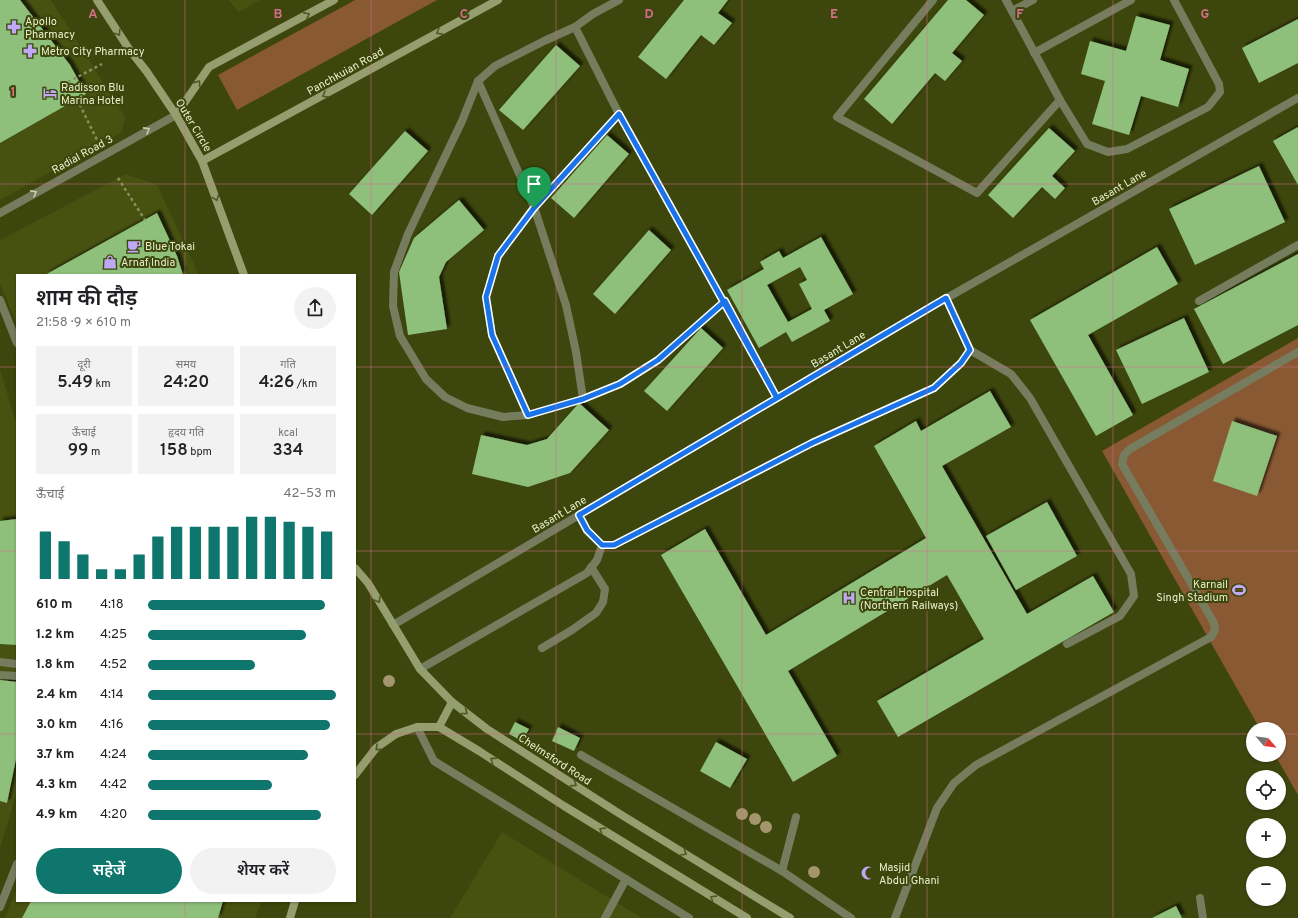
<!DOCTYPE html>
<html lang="hi">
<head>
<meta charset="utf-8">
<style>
  body { margin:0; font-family:Overpass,"Noto Sans Devanagari",sans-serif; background:#f2f2f2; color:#202124; height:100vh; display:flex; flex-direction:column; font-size:15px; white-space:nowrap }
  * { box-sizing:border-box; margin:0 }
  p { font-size:13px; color:#757577 }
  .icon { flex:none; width:22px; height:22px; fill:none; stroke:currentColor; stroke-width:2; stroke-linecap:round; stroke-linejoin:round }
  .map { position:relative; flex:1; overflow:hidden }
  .drawer { position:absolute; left:16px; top:274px; width:340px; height:628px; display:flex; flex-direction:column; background:#fff; border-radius:0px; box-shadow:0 1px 3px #0004 }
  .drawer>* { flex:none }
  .needle { width:26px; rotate:118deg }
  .controls { position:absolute; left:1246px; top:722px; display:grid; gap:8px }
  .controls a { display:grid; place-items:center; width:40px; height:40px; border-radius:50%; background:#fff; box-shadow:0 1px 3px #0004; font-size:20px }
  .pin { position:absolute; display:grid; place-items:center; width:34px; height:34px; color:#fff; margin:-41px -17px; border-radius:50% 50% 50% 0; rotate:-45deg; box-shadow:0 0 4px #0007 }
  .pin .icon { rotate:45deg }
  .round { display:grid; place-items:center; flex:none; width:42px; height:42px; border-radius:21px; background:#f2f2f2 }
  .head { display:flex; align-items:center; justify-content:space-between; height:68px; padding:0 20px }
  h1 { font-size:22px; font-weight:600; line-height:30px }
  .figures { display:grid; grid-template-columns:repeat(3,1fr); gap:6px; height:68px; padding:4px 20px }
  .figures div { display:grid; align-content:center; border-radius:0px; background:#f2f2f2; text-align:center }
  .figures b { font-size:17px; font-weight:600 }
  .figures small { font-size:11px; font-weight:400 }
  .figures p { font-size:11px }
  .chart { height:112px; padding:8px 20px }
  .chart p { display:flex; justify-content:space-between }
  .chart svg { width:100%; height:72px; margin-top:4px; stroke:#0f766e; stroke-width:6 }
  .primary-button { display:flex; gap:8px; margin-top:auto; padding:8px 20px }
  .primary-button a { flex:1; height:46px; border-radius:24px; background:#0f766e; color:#fff; font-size:16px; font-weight:600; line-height:46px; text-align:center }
  .primary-button a+a { background:#f2f2f2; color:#202124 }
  ul { padding:0 20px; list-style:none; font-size:13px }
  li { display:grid; grid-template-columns:64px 48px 1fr; align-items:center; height:30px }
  li i { height:10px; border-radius:5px; background:#0f766e }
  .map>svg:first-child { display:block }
</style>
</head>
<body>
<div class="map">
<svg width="1298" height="918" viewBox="0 0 1298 918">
  <defs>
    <filter id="shadow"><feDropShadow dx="3.5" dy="-3.5" stdDeviation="1" flood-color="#0009"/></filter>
  </defs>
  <rect width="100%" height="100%" fill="#3d460c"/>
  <g fill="#475110">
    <polygon points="0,0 51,0 125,117 122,132 0,200"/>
    <polygon points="228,0 260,0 239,12"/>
    <polygon points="126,174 157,185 199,275 17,275 17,324 0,284 0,240"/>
    <polygon points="0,369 17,426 17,791 0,848"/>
    <polygon points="502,832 642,918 450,918"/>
    <polygon points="17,888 17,901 262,901 255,918 5,918"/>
  </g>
  <g fill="#885933">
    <polygon points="355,0 437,0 237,110 218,75"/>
    <polygon points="1298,338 1298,795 1275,755 1279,755 1279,729 1260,729 1102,451"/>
  </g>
  <g fill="#8ec07c" fill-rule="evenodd" filter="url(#shadow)">
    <polygon points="0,0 20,0 70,65 86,94 0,143"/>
    <polygon points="684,0 728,0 718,13 732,23 714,45 701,35 666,79 638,57"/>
    <polygon points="948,0 966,0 984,15 952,53 962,61 945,81 935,73 892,124 864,99"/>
    <polygon points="1136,16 1170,25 1160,60 1189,69 1178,107 1141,96 1129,135 1092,124 1105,81 1081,74 1090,41 1126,51"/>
    <polygon points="1298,19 1298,63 1259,83 1242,48"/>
    <polygon points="556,45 580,66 523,130 499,110"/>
    <polygon points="1298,127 1298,185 1273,141"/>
    <polygon points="1049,128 1075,151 1052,176 1065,188 1055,199 1042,187 1013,218 988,195"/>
    <polygon points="405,131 428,151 372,215 349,194"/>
    <polygon points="607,135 629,154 574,218 551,198"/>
    <polygon points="1259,166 1285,222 1195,265 1169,209"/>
    <polygon points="459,200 484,230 446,262 439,277 447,329 408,335 399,272 414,238"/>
    <polygon points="157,213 177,256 183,275 45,275"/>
    <polygon points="649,230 671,250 615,314 593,294"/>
    <path d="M821 237 853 294 824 310 830 321 792 342 786 332 759 348 727 290 764 269 760 262 779 251 783 258ZM800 267 807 280 799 284 812 309 788 322 767 285Z"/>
    <polygon points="1157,247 1178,284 1088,335 1133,415 1096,436 1030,320"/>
    <polygon points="1298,254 1298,325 1223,364 1194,309"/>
    <polygon points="1184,318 1209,372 1142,404 1116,350"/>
    <polygon points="701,328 723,348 667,411 644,391"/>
    <polygon points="990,391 1011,427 942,466 1027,614 1093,576 1114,612 898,737 877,701 984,639 947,575 788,671 837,756 793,782 661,555 705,529 766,635 926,538 874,446 916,421 921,431"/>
    <polygon points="579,403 609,430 570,473 528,487 472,474 481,435 527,445 547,439"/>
    <polygon points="1232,421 1277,436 1257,496 1213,481"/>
    <polygon points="1047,502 1077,556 1016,590 986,536"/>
    <polygon points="17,519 17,645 0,644 0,521"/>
    <polygon points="0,680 17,682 17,754 7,803 0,801"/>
    <polygon points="515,722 529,729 522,741 509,734"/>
    <polygon points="558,727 580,738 574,751 552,741"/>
    <polygon points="716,742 747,759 730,788 700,771"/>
    <polygon points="31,901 223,901 218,918 22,918"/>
    <polygon points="1176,906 1182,918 1152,918"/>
  </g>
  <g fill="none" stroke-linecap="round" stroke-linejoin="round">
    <g stroke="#87905f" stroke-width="2.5" stroke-dasharray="3 3" stroke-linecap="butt">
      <polyline points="68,82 102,64"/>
      <polyline points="77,99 98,142"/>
      <polyline points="118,178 145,220"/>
    </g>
    <g stroke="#767d5f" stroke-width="8">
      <polyline points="619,0 593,14 575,27 544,41 495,66 478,81 462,121 408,234 394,272 393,306 400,336 426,379 445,397 467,408 503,417 528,415 583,399 620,384 658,360 725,301"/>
      <polyline points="933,0 837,117 977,193 1060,100"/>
      <polyline points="1006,0 1060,100 1087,144 1108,152 1127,149 1208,107 1220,92 1219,84 1174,0"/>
      <polyline points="1012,11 1033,0"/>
      <polyline points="575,27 619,114 777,398"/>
      <polyline points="1034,53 1131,0"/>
      <polyline points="478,81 534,207 566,305 576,352 583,399"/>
      <polyline points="1199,301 1298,245"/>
      <polyline points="970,350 1011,374 1030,398 1131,574 1134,596 1120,616 1067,644"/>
      <polyline points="528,415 492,335 486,297 498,256 534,207 567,172 619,114"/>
      <polyline points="579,515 587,531 602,545 614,545 812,443 934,388 961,363 970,350 946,298"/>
      <polyline points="542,648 572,630 596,613 603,602 605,589 591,567"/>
      <polyline points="0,662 17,664"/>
      <polyline points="420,669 587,573 597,560 602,545"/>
      <polyline points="0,675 17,676"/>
      <polyline points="782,871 796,817"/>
      <polyline points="1200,898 1203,918"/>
      <polyline points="605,918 626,879"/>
      <polyline points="895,918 937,808 954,783 976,765 1211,637 1215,630 1214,623 1122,464 1124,455 1130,449 1298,352"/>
    </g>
    <g stroke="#767d5f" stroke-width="8">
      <polyline points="0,300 17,343"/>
      <polyline points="393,625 931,307 1298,98"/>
      <polyline points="417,727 434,761 689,918"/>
      <polyline points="581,755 782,871 851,918"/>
      <polyline points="0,907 17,864"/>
    </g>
    <polyline stroke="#767d5f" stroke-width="8" points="0,213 176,115"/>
    <g stroke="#949e6e" stroke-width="8">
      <polyline points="97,0 129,49 147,72 176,115 202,161 244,275"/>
      <polyline points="176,115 209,67 334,0"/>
      <polyline points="202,161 498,0"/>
      <polyline points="355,568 368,583 420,669 452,702 487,729 620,814 790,918"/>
      <polyline points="439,727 452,702"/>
      <polyline points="355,775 376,748 396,734 417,727 439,727 479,751 564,806 747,918"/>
      <polyline points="290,918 295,901"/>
    </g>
  </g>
  <g fill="#a5956c">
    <circle cx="389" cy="681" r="6"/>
    <circle cx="742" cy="814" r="6"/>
    <circle cx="755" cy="819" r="6"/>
    <circle cx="766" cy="827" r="6"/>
    <circle cx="814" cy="872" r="6"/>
  </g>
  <defs><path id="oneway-chevron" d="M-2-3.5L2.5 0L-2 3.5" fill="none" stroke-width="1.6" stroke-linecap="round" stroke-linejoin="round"/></defs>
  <g stroke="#4e5820">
    <use href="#oneway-chevron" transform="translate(307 15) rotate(-28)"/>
    <use href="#oneway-chevron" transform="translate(439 32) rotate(151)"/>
    <use href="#oneway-chevron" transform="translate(118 33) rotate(57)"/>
    <use href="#oneway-chevron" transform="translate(198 83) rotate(-55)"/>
    <use href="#oneway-chevron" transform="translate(325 95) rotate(151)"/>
    <use href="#oneway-chevron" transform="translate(216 198) rotate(70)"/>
    <use href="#oneway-chevron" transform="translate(378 600) rotate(59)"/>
    <use href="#oneway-chevron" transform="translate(465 712) rotate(37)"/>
    <use href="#oneway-chevron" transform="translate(378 748) rotate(138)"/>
    <use href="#oneway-chevron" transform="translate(493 760) rotate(-147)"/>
    <use href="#oneway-chevron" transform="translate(574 784) rotate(33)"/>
    <use href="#oneway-chevron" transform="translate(602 830) rotate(-148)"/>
    <use href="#oneway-chevron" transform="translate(684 853) rotate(31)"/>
    <use href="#oneway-chevron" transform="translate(713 898) rotate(-148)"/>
  </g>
  <g stroke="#c5ceab">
    <use href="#oneway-chevron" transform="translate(147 130) rotate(-29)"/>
    <use href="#oneway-chevron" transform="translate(34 193) rotate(-29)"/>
  </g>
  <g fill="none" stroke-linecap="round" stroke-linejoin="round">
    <g stroke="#fff" stroke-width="8">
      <polyline id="route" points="534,208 619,114 777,398 579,515 587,530 602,545 614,545 812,443 934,388 961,363 970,350 946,298 777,398 725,301 658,360 620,384 583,399 528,415 492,335 486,297 498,256 534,208"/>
    </g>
    <use href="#route" stroke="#1a73e8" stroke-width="5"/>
  </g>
  <path fill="none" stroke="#d16e88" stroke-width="1" stroke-opacity="0.55" d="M185 0V275M371 0V918M556 0V918M742 0V918M927 0V918M1113 0V918M0 184H1298M0 367H17M355 367H1298M0 551H17M355 551H1298M0 734H17M355 734H1253M1279 734H1298M185 901V918"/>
  <defs>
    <g id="pharmacy-bare" transform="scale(1.08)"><path d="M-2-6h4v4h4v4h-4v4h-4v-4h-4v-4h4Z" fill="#bfa8f4" stroke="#3d460c" stroke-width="2.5" paint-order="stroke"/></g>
    <g id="hotel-bare" transform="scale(1.08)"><path d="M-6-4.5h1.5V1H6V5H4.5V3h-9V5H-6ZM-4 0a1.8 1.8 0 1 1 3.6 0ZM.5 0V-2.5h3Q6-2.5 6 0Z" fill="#bfa8f4" stroke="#3d460c" stroke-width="2.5" paint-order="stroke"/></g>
    <g id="cafe-bare" transform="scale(1.08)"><path d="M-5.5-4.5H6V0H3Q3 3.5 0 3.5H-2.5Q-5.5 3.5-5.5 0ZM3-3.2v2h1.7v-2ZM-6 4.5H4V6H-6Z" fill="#bfa8f4" stroke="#3d460c" stroke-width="2.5" paint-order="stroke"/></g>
    <g id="shop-bare" transform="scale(1.08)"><path d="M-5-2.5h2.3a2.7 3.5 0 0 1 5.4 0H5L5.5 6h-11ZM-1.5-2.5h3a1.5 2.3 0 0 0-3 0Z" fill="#bfa8f4" stroke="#3d460c" stroke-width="2.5" paint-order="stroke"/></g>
    <g id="stadium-bare" transform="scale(1.08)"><path d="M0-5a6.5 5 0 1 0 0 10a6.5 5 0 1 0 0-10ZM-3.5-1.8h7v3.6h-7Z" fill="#bfa8f4" stroke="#3d460c" stroke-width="2.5" paint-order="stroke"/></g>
    <g id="hospital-bare" transform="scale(1.08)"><path d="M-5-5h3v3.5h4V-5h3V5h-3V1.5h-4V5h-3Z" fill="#bfa8f4" stroke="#3d460c" stroke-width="2.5" paint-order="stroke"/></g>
    <g id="mosque-bare" transform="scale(1.08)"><path d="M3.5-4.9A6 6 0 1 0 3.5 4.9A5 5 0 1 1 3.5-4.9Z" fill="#bfa8f4" stroke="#3d460c" stroke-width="2.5" paint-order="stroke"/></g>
  </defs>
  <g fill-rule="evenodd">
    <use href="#pharmacy-bare" x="14" y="27"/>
    <use href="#pharmacy-bare" x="30" y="51"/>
    <use href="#hotel-bare" x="50" y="93"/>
    <use href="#cafe-bare" x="134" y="246"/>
    <use href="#shop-bare" x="110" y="262"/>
    <use href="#stadium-bare" x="1239" y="590"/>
    <use href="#hospital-bare" x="849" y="598"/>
    <use href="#mosque-bare" x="868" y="873"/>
  </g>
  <g text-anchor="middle" stroke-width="4" stroke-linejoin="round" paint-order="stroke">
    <g font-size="11" fill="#e7f0cb" stroke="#3d460c" text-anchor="start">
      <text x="25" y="25">Apollo<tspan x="25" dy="13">Pharmacy</tspan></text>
      <text x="41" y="55">Metro City Pharmacy</text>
      <text x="61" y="91">Radisson Blu<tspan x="61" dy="13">Marina Hotel</tspan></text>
      <text x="145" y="250">Blue Tokai</text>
      <text x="121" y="266">Arnaf India</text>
      <text x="1228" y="588" text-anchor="end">Karnail<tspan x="1228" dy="13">Singh Stadium</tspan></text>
      <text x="860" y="596">Central Hospital<tspan x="860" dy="13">(Northern Railways)</tspan></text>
      <text x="879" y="871">Masjid<tspan x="879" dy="13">Abdul Ghani</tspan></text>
    </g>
    <g font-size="11" fill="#e7f0cb" stroke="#3d460c">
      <text transform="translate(345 71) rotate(-29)" y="4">Panchkuian Road</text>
      <text transform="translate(194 125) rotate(59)" y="4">Outer Circle</text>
      <text transform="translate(82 154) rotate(-29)" y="4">Radial Road 3</text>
      <text transform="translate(1119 187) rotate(-30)" y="4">Basant Lane</text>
      <text transform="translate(838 349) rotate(-31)" y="4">Basant Lane</text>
      <text transform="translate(559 514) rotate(-31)" y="4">Basant Lane</text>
      <text transform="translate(555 759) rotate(33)" y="4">Chelmsford Road</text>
    </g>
  </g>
  <g font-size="13" text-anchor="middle" font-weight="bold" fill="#d16e88" stroke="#3d460c" stroke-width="4" stroke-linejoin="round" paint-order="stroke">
    <text x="93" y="18">A</text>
    <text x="278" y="18">B</text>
    <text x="464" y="18">C</text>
    <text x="649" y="18">D</text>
    <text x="834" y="18">E</text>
    <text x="1020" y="18">F</text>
    <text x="1205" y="18">G</text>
    <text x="13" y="96">1</text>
  </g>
</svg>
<div class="controls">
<a><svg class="needle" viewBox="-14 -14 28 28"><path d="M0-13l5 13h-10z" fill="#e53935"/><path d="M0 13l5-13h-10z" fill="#757577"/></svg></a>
<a><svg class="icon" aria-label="locate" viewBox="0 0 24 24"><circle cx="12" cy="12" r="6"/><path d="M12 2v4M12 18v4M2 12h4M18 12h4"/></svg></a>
<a>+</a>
<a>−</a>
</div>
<div class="pin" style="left:534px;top:208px;background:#1e9e55"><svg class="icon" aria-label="arrive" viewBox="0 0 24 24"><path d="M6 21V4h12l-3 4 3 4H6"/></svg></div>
<section class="drawer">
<div class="head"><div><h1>शाम की दौड़</h1><p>21:58 · 9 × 610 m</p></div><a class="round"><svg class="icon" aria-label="share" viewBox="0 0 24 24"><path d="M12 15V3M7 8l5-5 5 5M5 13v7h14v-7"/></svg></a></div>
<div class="figures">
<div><p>दूरी</p><b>5.49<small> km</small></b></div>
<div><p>समय</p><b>24:20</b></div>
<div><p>गति</p><b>4:26<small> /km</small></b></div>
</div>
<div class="figures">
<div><p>ऊँचाई</p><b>99<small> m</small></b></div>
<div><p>हृदय गति</p><b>158<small> bpm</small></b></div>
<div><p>kcal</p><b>334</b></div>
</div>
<div class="chart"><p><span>ऊँचाई</span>42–53 m</p>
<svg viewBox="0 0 160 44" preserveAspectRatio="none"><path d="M5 44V15M15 44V21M25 44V29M35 44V38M45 44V38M55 44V29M65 44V18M75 44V12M85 44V12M95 44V12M105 44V12M115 44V6M125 44V6M135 44V9M145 44V12M155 44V15"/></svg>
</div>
<ul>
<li><b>610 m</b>4:18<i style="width:94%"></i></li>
<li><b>1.2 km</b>4:25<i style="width:84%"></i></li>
<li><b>1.8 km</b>4:52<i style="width:57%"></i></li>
<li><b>2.4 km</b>4:14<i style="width:100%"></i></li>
<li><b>3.0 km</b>4:16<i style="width:97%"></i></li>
<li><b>3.7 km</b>4:24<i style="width:85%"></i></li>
<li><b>4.3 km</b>4:42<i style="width:66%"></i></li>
<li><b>4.9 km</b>4:20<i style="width:92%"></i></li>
</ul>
<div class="primary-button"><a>सहेजें</a><a>शेयर करें</a></div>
</section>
</div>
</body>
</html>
